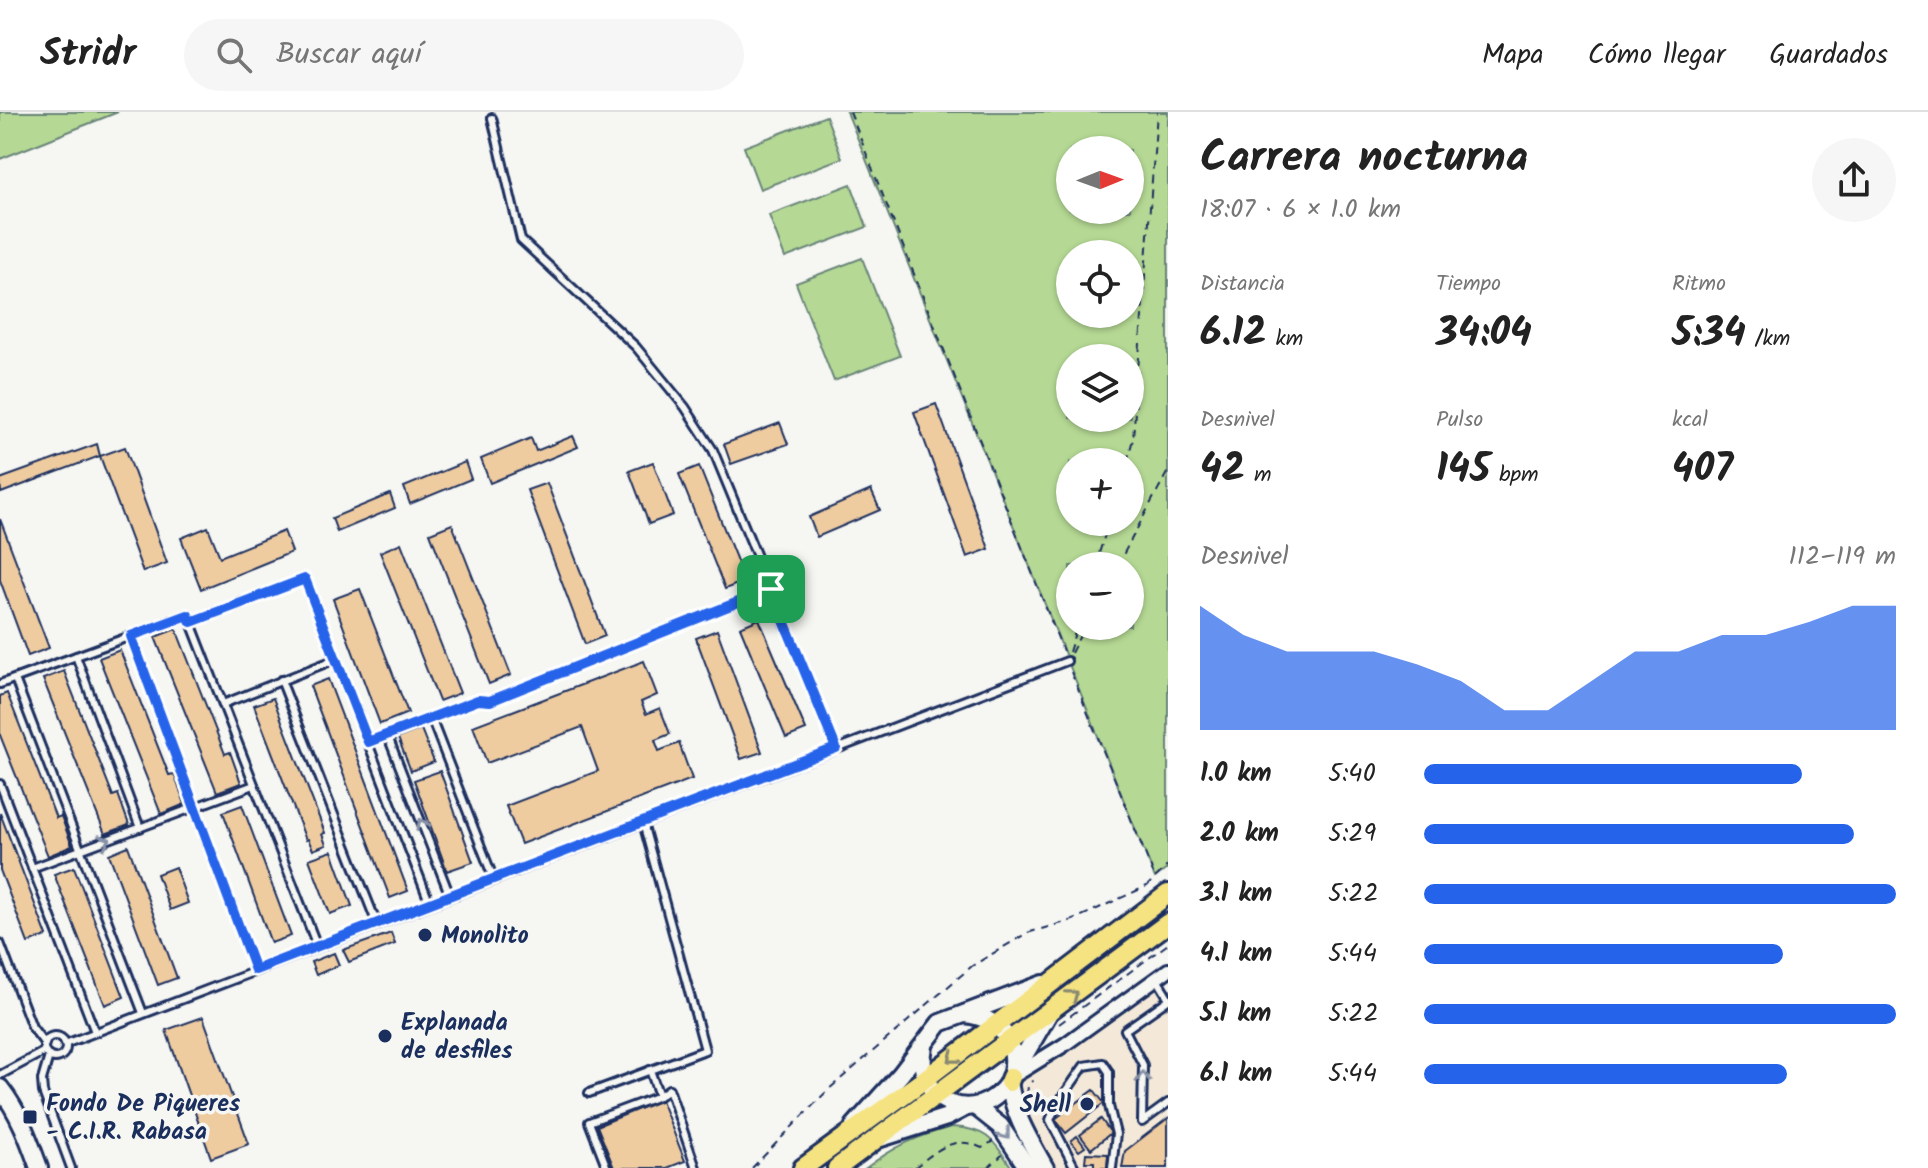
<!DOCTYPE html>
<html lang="es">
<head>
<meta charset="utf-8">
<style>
  body { margin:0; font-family:Kalam,sans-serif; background:#f6f6f6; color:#222; height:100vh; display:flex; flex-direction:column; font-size:30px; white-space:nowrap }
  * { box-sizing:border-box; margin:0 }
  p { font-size:26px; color:#767676 }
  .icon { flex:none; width:44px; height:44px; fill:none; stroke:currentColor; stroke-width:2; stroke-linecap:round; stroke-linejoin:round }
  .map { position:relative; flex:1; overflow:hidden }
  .details { display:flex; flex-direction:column; background:#fff; width:760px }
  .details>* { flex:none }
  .needle { width:52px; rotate:89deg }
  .tools { position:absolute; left:1056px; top:24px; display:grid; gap:16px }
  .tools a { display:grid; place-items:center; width:88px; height:88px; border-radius:50%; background:#fff; box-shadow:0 2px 6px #0004; font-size:40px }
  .pin { position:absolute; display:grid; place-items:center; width:68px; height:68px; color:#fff; margin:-34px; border-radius:16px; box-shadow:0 4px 12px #0006 }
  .round { display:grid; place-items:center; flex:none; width:84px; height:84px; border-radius:42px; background:#f6f6f6 }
  .overview { display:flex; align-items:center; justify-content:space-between; height:136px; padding:0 32px }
  h1 { font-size:44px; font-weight:700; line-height:60px }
  .metrics { display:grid; grid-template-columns:repeat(3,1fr); gap:12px; height:136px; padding:8px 32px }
  .metrics div { display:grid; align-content:center }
  .metrics b { font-size:40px; font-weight:700 }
  .metrics small { font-size:22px; font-weight:400 }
  .metrics p { font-size:22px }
  .chart { height:224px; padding:16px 32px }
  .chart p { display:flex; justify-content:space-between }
  .chart svg { width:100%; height:144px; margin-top:8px; fill:#2563eb; opacity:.7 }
  ul { padding:0 32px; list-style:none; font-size:26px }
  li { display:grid; grid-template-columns:128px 96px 1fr; align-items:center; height:60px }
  li i { height:20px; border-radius:10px; background:#2563eb }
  header { display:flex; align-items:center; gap:48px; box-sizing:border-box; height:112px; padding:0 40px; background:#fff; border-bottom:2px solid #e0e0e0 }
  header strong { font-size:38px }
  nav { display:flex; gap:44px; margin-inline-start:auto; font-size:28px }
  .search { width:560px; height:72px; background:#f6f6f6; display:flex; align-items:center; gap:20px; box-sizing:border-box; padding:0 28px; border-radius:44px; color:#767676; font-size:30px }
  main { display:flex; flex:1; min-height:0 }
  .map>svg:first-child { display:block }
</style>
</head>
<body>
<header>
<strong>Stridr</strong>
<div class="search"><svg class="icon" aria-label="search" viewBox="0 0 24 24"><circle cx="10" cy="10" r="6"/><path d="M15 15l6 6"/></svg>Buscar aquí</div>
<nav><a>Mapa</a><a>Cómo llegar</a><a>Guardados</a></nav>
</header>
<main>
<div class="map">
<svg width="1168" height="1056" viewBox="0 0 1168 1056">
  <rect width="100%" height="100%" fill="#f6f6f2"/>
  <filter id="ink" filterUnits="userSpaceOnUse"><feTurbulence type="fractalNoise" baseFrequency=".0125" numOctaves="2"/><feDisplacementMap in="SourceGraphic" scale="16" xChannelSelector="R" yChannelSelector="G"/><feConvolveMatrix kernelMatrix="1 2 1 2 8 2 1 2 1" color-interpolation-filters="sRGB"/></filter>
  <g filter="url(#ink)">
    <polygon fill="#f4e9d9" points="1168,861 1168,1056 1054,1056 1023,1002 1020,982 1023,968"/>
    <g fill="#b5d994" stroke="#688479" stroke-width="2" fill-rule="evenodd">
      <polygon points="0,0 118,0 0,47"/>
      <path d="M847 0H1168V756L1155 766ZM1070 38H1130V98H1070ZM1070 142H1130V202H1070ZM1070 246H1130V306H1070ZM1070 350H1130V410H1070ZM1070 454H1130V514H1070Z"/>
      <polygon points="826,4 842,46 760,77 744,35"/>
      <polygon points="851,72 867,115 785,146 769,103"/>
      <polygon points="862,146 900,244 834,269 796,171"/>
      <path d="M952 1015C988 1017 993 1028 1012 1056H866C895 1034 917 1024 952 1015Z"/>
    </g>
    <g fill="#efcca0" stroke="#1b2f5e" stroke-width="2">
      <polygon points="936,292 989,437 967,445 914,300"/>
      <polygon points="780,311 788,332 731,352 724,332"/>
      <polygon points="573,324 578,335 490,371 481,347 531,326 536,339"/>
      <polygon points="97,332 100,344 1,381 0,367"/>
      <polygon points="125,335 167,451 143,460 100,344"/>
      <polygon points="465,350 471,367 410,392 404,375"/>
      <polygon points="653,350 673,403 649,412 629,359"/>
      <polygon points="699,354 745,469 725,477 679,362"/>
      <polygon points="547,371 605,524 585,532 527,378"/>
      <polygon points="871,378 880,398 817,425 809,405"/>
      <polygon points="390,382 395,396 337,420 332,406"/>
      <polygon points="0,407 49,536 28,544 0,468"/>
      <polygon points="452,412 511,563 489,572 430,421"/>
      <polygon points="208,415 220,445 284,419 292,440 201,477 181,426"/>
      <polygon points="401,431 460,581 439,589 380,440"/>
      <polygon points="360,477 408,601 380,612 333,487"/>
      <polygon points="759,507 806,618 786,626 740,515"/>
      <polygon points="176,517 225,642 230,640 241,671 217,680 155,525"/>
      <polygon points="717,518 762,640 741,647 696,526"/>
      <polygon points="120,538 169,663 174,662 185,692 161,702 99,546"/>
      <polygon points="644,549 657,583 641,590 646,602 660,596 670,622 655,628 659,639 679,631 692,667 521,732 506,694 598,659 582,615 487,651 473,614"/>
      <polygon points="64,559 113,684 118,682 129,713 105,722 43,567"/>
      <polygon points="328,567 408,779 390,786 310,574"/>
      <polygon points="7,581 56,706 61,704 72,734 48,744 0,623 0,584"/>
      <polygon points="273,586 325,721 322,722 326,733 313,738 308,727 306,728 254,593"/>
      <polygon points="421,617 434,650 411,659 398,626"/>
      <polygon points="440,659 473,750 447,759 414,668"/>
      <polygon points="242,693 291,824 271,831 223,700"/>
      <polygon points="0,701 47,824 28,831 0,758"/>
      <polygon points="128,734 177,866 158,873 109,742"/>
      <polygon points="332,739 352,794 330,802 309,747"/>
      <polygon points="74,755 124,885 105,893 54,762"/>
      <polygon points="175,755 188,791 170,798 157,762"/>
      <polygon points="391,821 395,832 349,850 343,838"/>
      <polygon points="334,841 339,853 316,863 311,850"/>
      <polygon points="203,905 249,1032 211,1046 166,918"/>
      <polygon points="1094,978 1104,991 1066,1021 1055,1007"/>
      <polygon points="661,988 685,1049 667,1056 614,1056 597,1014"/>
      <polygon points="1168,1006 1168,1056 1122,1056 1125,1039"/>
      <polygon points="1101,1007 1111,1021 1091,1037 1080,1023"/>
      <polygon points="1077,1024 1085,1035 1079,1039 1071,1029"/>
      <polygon points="1086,1041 1108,1042 1107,1056 1094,1056 1094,1050 1085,1050"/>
    </g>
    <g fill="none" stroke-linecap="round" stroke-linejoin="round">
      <g stroke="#1b2f5e" stroke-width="12">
        <g id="lane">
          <polyline points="492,6 521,128 636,235 685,295 713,338 836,636"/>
          <polyline points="191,510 305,467 430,792"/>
          <polyline points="131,524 255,858"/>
          <polyline points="76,544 140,716"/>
          <polyline points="15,567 143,901"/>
          <polyline points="281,568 377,812"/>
          <polyline points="0,572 188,503 317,834"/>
          <polyline points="223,592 336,547"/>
          <polyline points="431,606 494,768"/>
          <polyline points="387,622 450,784"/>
          <polyline points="368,630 478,588 490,589 771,477"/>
          <polyline points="0,672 95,920"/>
          <polyline points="32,756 254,673"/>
          <polyline points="0,831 32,915 45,932"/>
          <polyline points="1157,867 1168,885"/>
          <polyline points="1168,888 1125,918 1143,953 1142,1010 1168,991"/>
          <circle cx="55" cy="935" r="11"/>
          <polyline points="65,932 1067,549"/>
          <polyline points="49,944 42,968 43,980 71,1056"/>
          <polyline points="650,958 659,984"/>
          <polyline points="0,963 45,939"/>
          <polyline points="589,981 705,938 643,711"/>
          <polyline points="607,1056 589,1010 659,984 669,977 696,1056"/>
          <polyline points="1075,1056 1050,1008 1056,994 1084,954 1103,951 1109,960 1109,994 1116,1022 1112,1056"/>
        </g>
      </g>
      <g stroke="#1b2f5e" stroke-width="18">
        <polyline id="street" points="1014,964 1064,933 1168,858"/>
      </g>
      <g stroke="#1b2f5e" stroke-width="22">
        <g id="secondary">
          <path d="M965 902C1000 906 1020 930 1011 965"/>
          <path d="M924 934C912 991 976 1018 1009 970"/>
          <polyline points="1014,961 1049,901"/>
          <path d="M1009 970C1014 1004 1029 1027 1045 1056"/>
          <path d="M0 976C19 1000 29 1028 39 1056"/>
          <polyline points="976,995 1000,1014 1028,1056"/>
          <polyline points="854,1014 901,962 940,911 1043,872"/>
          <polyline points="881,1026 947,1005 966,995"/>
        </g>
      </g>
      <g stroke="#1b2f5e" stroke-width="24">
        <g id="primary">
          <polyline points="1009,970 1011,965"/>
          <polyline points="803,1056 925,967 1168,782"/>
          <polyline points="837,1056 1168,811"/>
        </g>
      </g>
      <g stroke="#1b2f5e" stroke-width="2" stroke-dasharray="8 6" stroke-linecap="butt">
        <polyline points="850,0 1063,539"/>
        <polyline points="1127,350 1133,327 1157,0"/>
        <polyline points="1095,454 1109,410"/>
        <polyline points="1117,454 1168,359"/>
        <polyline points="1069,540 1077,514"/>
        <polyline points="1071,541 1085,514"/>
        <polyline points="1071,560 1155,766"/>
        <polyline points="1059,912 1168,832"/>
        <polyline points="1027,983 1028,974 1033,968"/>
        <polyline points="752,1056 829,977 972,854 1027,821 1073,808 1147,774 1168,753"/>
        <path d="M914 1056C938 1038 953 1022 982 1036L993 1029"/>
        <polyline points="988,1056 1002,1043"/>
      </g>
      <use href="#lane" stroke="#f6f6f2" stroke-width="6"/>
      <use href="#street" stroke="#f6f6f2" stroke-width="12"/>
      <use href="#secondary" stroke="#f6f6f2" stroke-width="16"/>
      <use href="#primary" stroke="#f5e382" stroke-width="18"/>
    </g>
    <defs><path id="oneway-chevron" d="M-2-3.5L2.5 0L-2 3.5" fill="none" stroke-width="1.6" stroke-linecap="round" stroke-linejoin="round" transform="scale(2)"/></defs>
    <g stroke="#8892a8">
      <use href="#oneway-chevron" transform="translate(422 712) rotate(-111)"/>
      <use href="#oneway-chevron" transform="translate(105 729) rotate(-21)"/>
      <use href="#oneway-chevron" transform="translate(1143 965) rotate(-91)"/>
      <use href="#oneway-chevron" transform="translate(1005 1022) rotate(52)"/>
    </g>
    <g stroke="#888970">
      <use href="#oneway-chevron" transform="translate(1073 883) rotate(-37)"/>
      <use href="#oneway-chevron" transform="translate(953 946) rotate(142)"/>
    </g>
  </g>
  <g fill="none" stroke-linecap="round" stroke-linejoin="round" filter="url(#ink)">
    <g stroke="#fff" stroke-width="16">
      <polygon id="route" points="305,467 368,630 478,588 490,589 771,477 836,636 255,858 131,524 188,503 191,510"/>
    </g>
    <use href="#route" stroke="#2563eb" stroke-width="10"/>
  </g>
  <g fill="#1b2f5e" stroke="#f6f6f2" stroke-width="3">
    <circle cx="425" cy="823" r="8"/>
    <circle cx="385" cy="924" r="8"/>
    <circle cx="1087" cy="992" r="8"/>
    <rect x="22" y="997" width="16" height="16" rx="4"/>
  </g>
  <g text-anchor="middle" stroke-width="7" stroke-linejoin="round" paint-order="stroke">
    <g font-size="24" font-weight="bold" fill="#1b2f5e" stroke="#f6f6f2" text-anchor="start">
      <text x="441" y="831">Monolito</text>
      <text x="401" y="918">Explanada<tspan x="401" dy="28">de desfiles</tspan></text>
      <text x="46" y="999">Fondo De Piqueres<tspan x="46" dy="28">- C.I.R. Rabasa</tspan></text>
      <text x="1071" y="1000" text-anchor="end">Shell</text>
    </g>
  </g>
</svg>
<div class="tools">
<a><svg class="needle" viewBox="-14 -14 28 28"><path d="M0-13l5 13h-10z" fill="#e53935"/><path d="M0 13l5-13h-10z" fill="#767676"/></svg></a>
<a><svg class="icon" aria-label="locate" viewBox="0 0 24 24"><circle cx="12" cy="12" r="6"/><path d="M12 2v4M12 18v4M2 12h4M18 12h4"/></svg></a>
<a><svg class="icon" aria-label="layers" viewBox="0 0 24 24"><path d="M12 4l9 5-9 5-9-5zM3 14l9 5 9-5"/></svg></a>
<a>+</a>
<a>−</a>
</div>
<div class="pin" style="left:771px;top:477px;background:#1e9e55"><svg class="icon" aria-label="arrive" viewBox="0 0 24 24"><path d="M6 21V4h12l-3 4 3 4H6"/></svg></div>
</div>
<section class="details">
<div class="overview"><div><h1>Carrera nocturna</h1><p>18:07 · 6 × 1.0 km</p></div><a class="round"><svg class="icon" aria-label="share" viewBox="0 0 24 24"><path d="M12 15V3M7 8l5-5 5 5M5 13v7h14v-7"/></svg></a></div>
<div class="metrics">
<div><p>Distancia</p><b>6.12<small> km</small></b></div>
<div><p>Tiempo</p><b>34:04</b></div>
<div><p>Ritmo</p><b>5:34<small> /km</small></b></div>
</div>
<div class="metrics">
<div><p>Desnivel</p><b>42<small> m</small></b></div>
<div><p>Pulso</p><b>145<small> bpm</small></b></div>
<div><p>kcal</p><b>407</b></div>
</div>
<div class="chart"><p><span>Desnivel</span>112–119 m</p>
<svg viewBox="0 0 160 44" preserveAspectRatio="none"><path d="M0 44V6L10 15L20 20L30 20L40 20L50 24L60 29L70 38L80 38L90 29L100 20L110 20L120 15L130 15L140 11L150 6L160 6V44z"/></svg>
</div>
<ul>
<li><b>1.0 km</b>5:40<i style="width:80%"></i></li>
<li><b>2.0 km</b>5:29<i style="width:91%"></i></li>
<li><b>3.1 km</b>5:22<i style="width:100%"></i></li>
<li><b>4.1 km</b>5:44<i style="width:76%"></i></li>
<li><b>5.1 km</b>5:22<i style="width:100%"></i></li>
<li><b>6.1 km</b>5:44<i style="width:77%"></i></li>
</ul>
</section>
</main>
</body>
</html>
